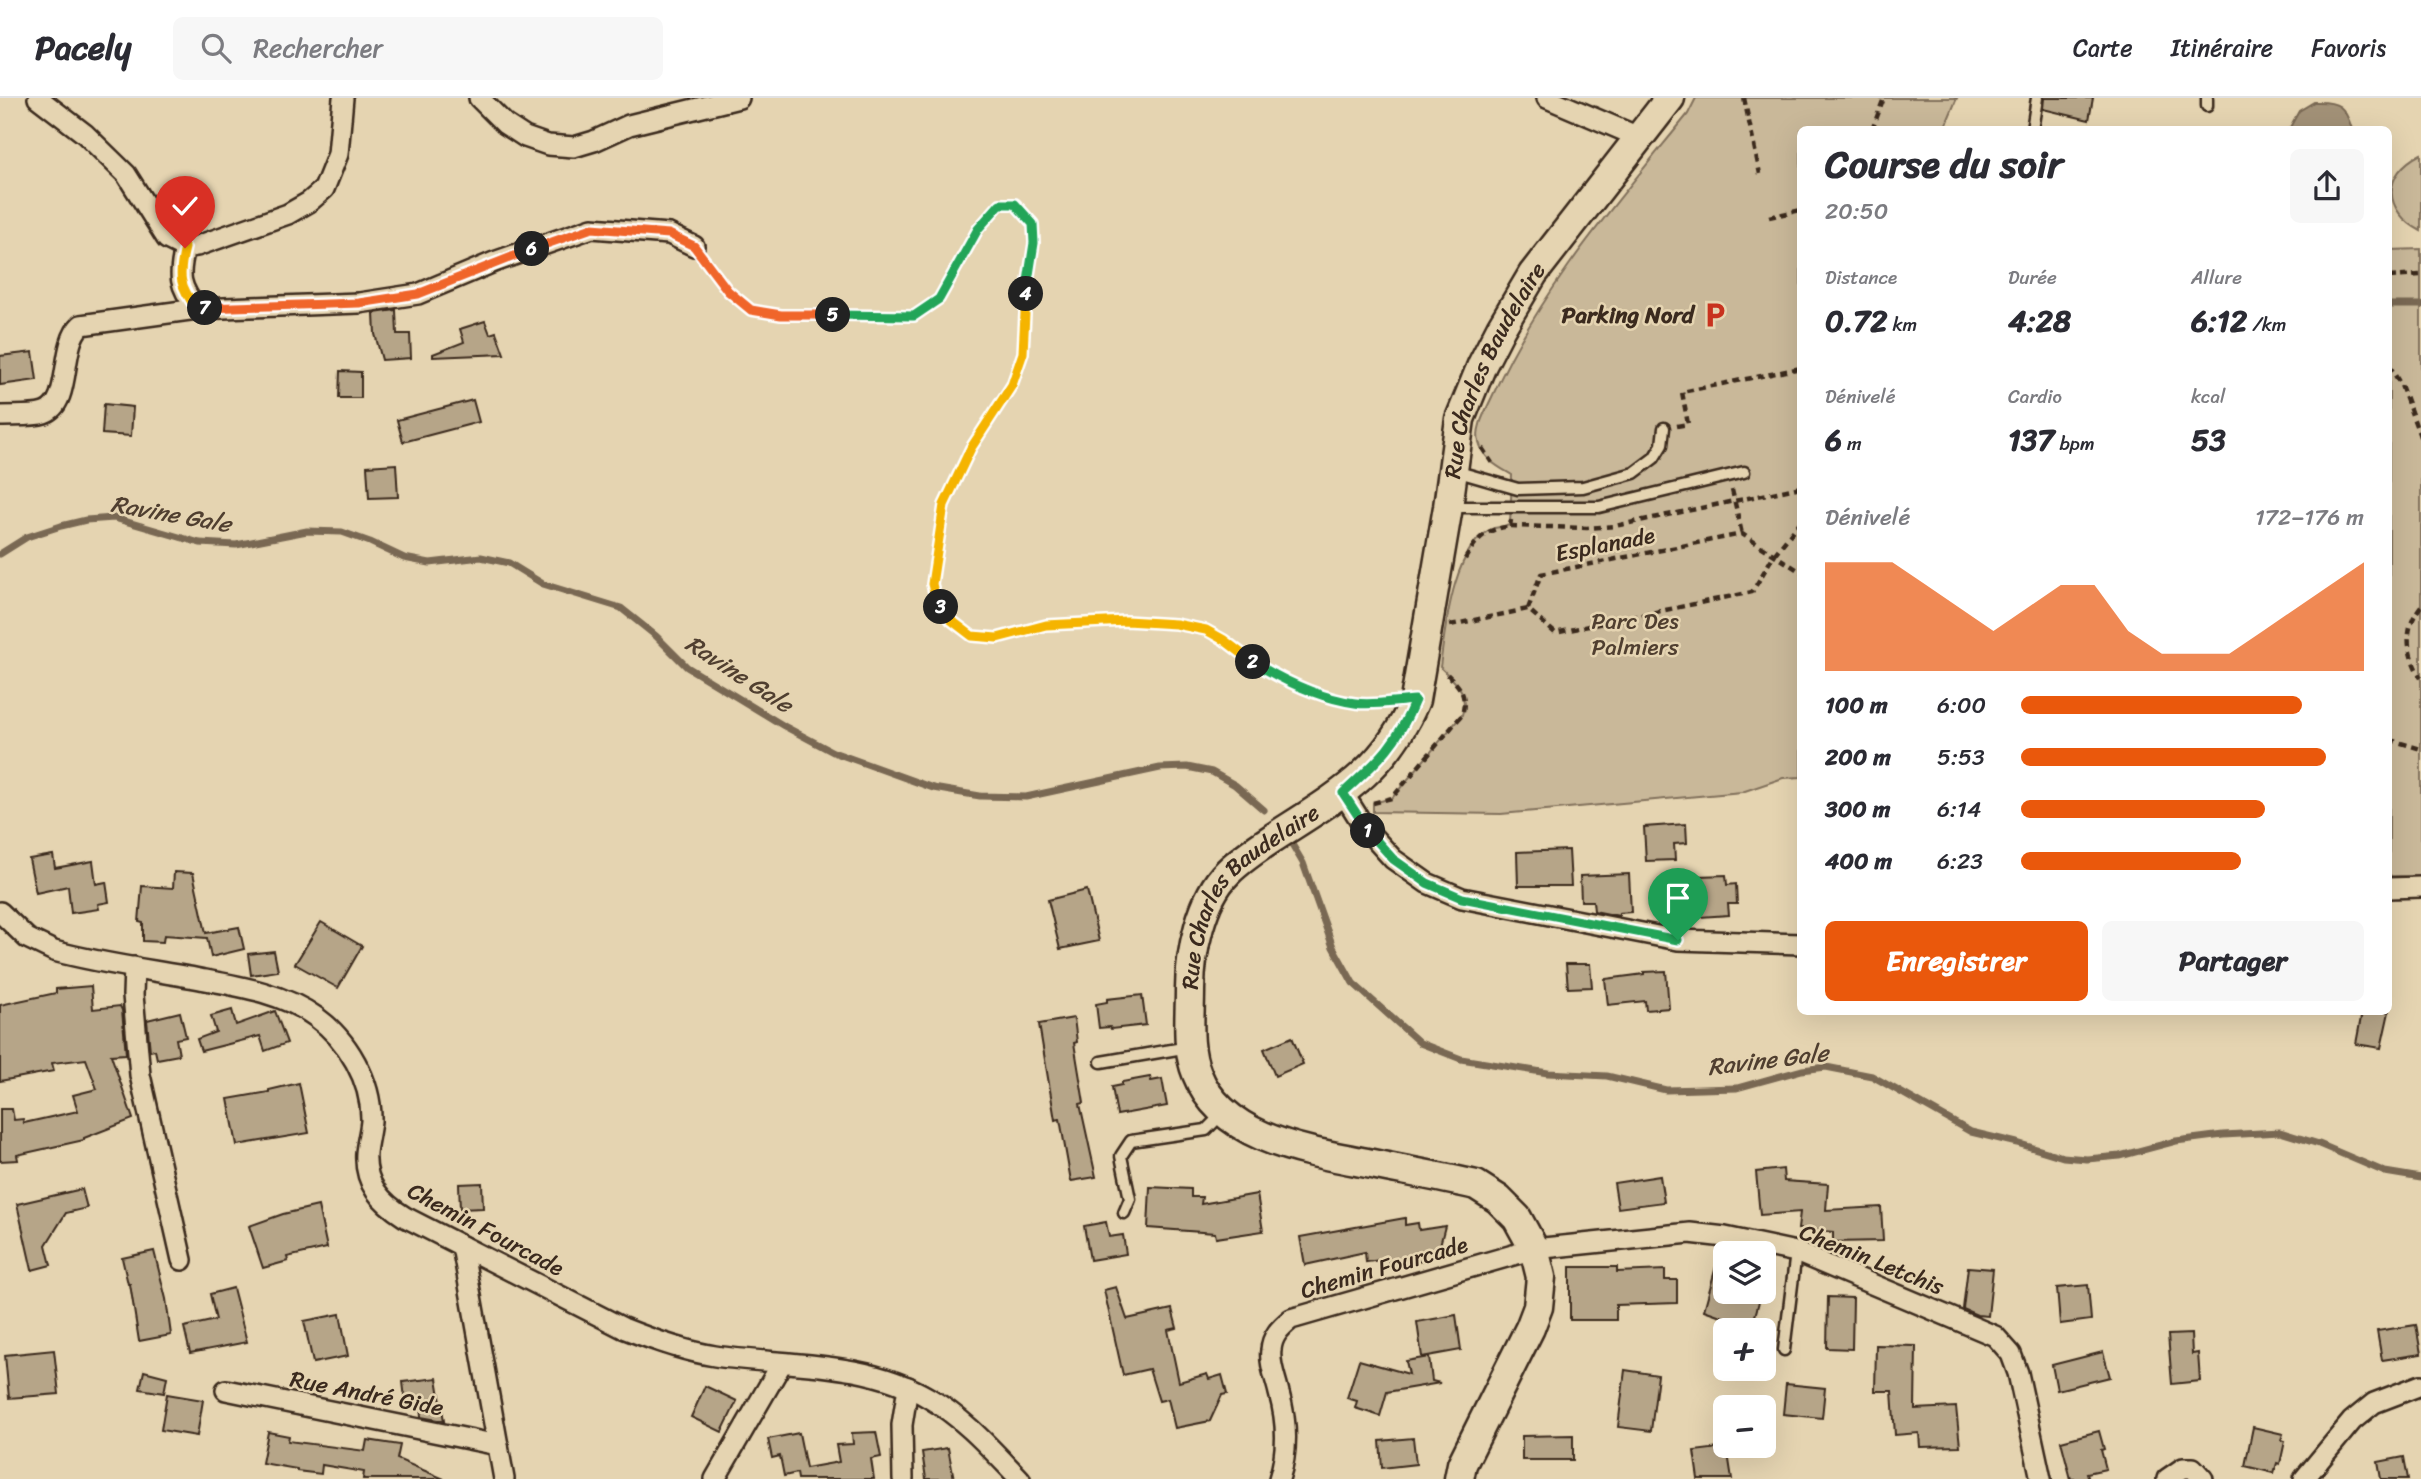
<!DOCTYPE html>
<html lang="fr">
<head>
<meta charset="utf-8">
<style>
  body { margin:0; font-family:Sriracha,sans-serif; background:#f7f7f7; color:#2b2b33; height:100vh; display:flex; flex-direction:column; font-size:26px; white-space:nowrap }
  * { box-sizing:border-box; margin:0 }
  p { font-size:23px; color:#7c7c81 }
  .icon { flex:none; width:38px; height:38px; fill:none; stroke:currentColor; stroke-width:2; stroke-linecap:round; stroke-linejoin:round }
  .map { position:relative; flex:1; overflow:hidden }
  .drawer { position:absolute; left:1797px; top:28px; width:595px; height:889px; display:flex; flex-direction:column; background:#fff; border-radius:10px; box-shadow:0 7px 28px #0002 }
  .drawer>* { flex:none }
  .buttons { position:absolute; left:1713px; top:1143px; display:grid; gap:14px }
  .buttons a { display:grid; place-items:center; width:63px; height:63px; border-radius:10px; background:#fff; box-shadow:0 7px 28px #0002; font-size:35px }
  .pin { position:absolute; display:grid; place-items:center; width:60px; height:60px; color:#fff; margin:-72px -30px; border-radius:50% 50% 50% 0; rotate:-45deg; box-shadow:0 0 7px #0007 }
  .pin .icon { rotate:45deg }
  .km { position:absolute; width:35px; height:35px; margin:-18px; border-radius:50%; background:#222; color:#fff; font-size:19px; line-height:35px; text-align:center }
  .round { display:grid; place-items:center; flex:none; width:74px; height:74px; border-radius:10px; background:#f7f7f7 }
  .overview { display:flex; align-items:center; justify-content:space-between; height:119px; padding:0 28px }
  h1 { font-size:38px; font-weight:700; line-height:52px }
  .figures { display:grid; grid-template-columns:repeat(3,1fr); gap:10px; height:119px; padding:7px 28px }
  .figures div { display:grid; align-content:center }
  .figures b { font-size:30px; font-weight:700 }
  .figures small { font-size:19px; font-weight:400 }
  .figures p { font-size:19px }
  .chart { height:196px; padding:14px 28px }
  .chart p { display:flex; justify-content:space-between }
  .chart svg { width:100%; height:126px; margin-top:7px; fill:#ea580c; opacity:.7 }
  .cta { display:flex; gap:14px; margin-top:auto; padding:14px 28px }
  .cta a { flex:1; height:80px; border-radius:10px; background:#ea580c; color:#fff; font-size:28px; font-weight:700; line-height:80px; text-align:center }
  .cta a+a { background:#f7f7f7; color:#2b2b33 }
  ul { padding:0 28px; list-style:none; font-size:23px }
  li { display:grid; grid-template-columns:112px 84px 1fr; align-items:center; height:52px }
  li i { height:18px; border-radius:9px; background:#ea580c }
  header { display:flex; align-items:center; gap:42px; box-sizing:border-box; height:98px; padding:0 35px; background:#fff; border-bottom:2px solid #e1e1e2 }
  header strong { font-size:33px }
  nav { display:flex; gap:38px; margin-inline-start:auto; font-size:24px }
  .search { width:490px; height:63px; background:#f7f7f7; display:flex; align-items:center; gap:18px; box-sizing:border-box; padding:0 24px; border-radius:10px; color:#7c7c81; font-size:26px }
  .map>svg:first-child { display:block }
</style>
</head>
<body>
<header>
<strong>Pacely</strong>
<div class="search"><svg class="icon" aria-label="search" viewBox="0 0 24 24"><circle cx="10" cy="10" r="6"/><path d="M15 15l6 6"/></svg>Rechercher</div>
<nav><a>Carte</a><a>Itinéraire</a><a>Favoris</a></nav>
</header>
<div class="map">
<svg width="2421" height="1381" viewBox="0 0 2421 1381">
  <rect width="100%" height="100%" fill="#e5d4b1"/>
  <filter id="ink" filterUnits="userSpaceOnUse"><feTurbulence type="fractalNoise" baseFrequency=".0143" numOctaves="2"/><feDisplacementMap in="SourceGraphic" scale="14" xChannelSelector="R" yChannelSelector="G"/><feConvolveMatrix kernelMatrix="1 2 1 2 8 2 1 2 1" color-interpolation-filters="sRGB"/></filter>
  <g filter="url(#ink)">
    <g fill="#c9b899" stroke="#82715c" stroke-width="2">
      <path d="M1696 0H1957L1944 31 1801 32V679L1783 680 1742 694 1501 716 1373 714V705L1392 700 1462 617C1469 593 1456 585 1440 569 1445 532 1453 445 1494 430 1499 429 1505 428 1510 427L1512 377C1497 368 1484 362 1479 344 1475 330 1486 312 1492 299 1539 193 1616 105 1688 16Z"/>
      <path d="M2421 56V133C2383 113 2381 76 2421 56Z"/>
      <polygon points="2421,151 2421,779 2392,778 2389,777 2389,152"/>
    </g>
    <path fill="#a29177" stroke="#796853" stroke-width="2" d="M2314 4C2339 3 2345 8 2352 31H2289L2299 13Z"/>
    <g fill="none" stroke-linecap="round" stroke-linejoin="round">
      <g stroke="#796853" stroke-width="7">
        <polyline points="2389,207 2421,207"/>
        <polyline points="0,456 27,439 61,428 86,422 114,420 200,445 236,447 307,433 342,434 370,444 404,460 430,465 481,459 509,465 543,486 621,510 656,538 687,569 784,628 833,654 933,690 980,698 1026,699 1160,670 1187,669 1212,674 1235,687 1264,712"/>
        <polyline points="1293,748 1303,765 1333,849 1353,885 1420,945 1461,961 1548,975 1607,978 1666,992 1737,990 1802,972 1826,969 1872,978 1971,1034 2017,1045 2063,1059 2087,1061 2120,1058 2176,1043 2223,1037 2280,1034 2319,1046 2385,1074 2421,1080"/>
      </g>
    </g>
    <g fill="#b6a588" stroke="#3b2a1e" stroke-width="2">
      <polygon points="2044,0 2093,0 2089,22 2043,11"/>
      <polygon points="396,212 397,236 410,236 411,260 382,262 375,236 374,215"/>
      <polygon points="485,223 490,236 496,234 504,256 433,259 433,256 464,244 460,231"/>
      <polygon points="33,254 37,282 0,287 0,258"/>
      <polygon points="340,273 361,274 361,300 339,300"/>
      <polygon points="473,302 479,324 403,344 397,322"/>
      <polygon points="104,306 133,309 131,338 102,336"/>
      <polygon points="396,366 398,399 369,400 367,368"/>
      <polygon points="1686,726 1687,745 1674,746 1675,762 1646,763 1644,729"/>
      <polygon points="1569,752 1571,788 1518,788 1517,754"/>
      <polygon points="53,757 55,770 93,763 96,786 106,784 109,804 98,806 99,811 71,815 68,788 36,795 29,761"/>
      <polygon points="174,774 193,775 206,835 239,829 244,851 211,859 207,840 164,837 163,844 143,843 143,825 139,824 142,788 173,790"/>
      <polygon points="1629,776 1631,814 1619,815 1619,818 1594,813 1593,803 1581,803 1580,778"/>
      <polygon points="1726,777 1727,787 1736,786 1737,806 1728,806 1729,817 1700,819 1698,778"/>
      <polygon points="1087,792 1099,843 1060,851 1048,802"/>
      <polygon points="321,824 362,848 338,890 295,866"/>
      <polygon points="274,853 278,873 251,877 248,856"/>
      <polygon points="1566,866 1590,866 1592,889 1568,890"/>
      <polygon points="1666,873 1669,910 1646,912 1645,903 1608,907 1605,881 1644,876 1644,874"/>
      <polygon points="91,888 93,911 120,908 122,912 126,956 111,957 133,1021 84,1040 84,1042 17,1057 18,1062 0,1063 0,1011 12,1011 14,1022 23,1021 24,1025 78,1013 73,997 97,991 86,961 52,965 54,973 0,983 0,907 56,895 56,891"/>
      <polygon points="1142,897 1146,927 1111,931 1110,929 1099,930 1096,906 1107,904 1107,901"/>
      <polygon points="232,912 236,927 275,913 287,945 265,953 260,938 201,953 197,941 216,934 211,918"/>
      <polygon points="180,914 186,939 176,941 179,957 157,961 155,952 150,953 147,922"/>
      <polygon points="2362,914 2389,914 2381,950 2356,946"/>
      <polygon points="1074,920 1077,944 1074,945 1084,1005 1080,1006 1096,1079 1071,1083 1060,1021 1055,1022 1039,926"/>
      <polygon points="1292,939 1303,966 1275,978 1264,951"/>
      <polygon points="1150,979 1151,983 1162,981 1167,1008 1117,1017 1112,989 1122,987 1122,984"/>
      <polygon points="299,985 309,1035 237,1047 228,1001 269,994 269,992"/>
      <polygon points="1783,1071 1784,1083 1828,1086 1826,1112 1881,1109 1883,1143 1833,1144 1833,1134 1798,1131 1800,1114 1760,1117 1756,1074"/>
      <polygon points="1660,1078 1664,1104 1618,1110 1614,1085"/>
      <polygon points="482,1085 483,1110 460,1111 459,1086"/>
      <polygon points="1150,1089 1191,1091 1191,1099 1202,1099 1201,1106 1257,1096 1263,1133 1216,1140 1215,1135 1148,1130"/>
      <polygon points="82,1091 87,1110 66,1115 46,1147 51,1167 32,1172 17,1106"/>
      <polygon points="318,1108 327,1150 287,1159 288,1163 263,1170 249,1128 283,1116"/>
      <polygon points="1405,1120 1405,1127 1418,1125 1419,1132 1445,1128 1439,1151 1422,1153 1423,1163 1389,1168 1388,1161 1366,1164 1365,1154 1305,1167 1300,1139"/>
      <polygon points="1106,1124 1109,1139 1123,1137 1126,1156 1090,1162 1084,1128"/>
      <polygon points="154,1153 166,1201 171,1237 139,1243 130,1186 128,1186 122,1160"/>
      <polygon points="1720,1154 1726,1154 1726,1194 1743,1194 1760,1200 1752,1229 1704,1212"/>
      <polygon points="1570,1169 1617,1169 1617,1174 1665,1172 1665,1182 1677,1182 1677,1205 1616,1207 1616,1222 1570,1222"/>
      <polygon points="1968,1169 1993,1171 1988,1218 1977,1217 1963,1211"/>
      <polygon points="2088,1187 2091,1222 2060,1226 2057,1190"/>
      <polygon points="1116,1189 1127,1221 1172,1211 1177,1230 1168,1232 1179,1284 1207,1276 1209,1281 1222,1277 1227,1296 1222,1297 1210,1323 1175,1330 1168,1301 1159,1303 1149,1271 1123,1277 1104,1192"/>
      <polygon points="233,1190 247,1244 190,1255 184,1229 216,1222 210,1196"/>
      <polygon points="1828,1199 1853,1200 1852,1251 1827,1250"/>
      <polygon points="340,1216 348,1258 313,1265 304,1223"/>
      <polygon points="1456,1217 1461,1252 1422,1259 1417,1224"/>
      <polygon points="2416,1227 2421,1256 2382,1262 2377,1233"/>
      <polygon points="2191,1236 2192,1256 2198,1255 2200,1283 2172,1286 2168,1237"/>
      <polygon points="1876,1247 1916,1248 1915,1311 1956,1309 1960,1348 1920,1349 1919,1335 1895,1337 1892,1293 1875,1293"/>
      <polygon points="54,1252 59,1296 9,1300 5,1257"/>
      <polygon points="2103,1254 2110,1279 2057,1292 2052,1267"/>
      <polygon points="1429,1259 1432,1283 1440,1285 1387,1294 1380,1318 1355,1310 1357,1303 1347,1300 1359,1262 1409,1276 1406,1263"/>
      <polygon points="1625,1272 1658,1277 1651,1333 1618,1329"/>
      <polygon points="144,1273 167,1279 164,1295 140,1291"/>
      <polygon points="437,1280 444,1323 443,1323 421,1319 420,1306 406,1309 403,1284"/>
      <polygon points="1786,1286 1825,1290 1822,1320 1783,1316"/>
      <polygon points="705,1288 737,1303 722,1334 691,1319"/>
      <polygon points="167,1296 203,1302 197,1338 161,1332"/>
      <polygon points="2253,1329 2283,1336 2281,1342 2285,1343 2280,1366 2277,1365 2274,1375 2245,1368"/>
      <polygon points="2099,1333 2104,1351 2101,1352 2106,1371 2087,1375 2089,1381 2071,1381 2061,1343"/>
      <polygon points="268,1334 289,1338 288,1343 365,1353 367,1342 400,1347 397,1361 444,1381 363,1381 364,1374 322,1367 321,1376 297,1373 297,1371 262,1365"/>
      <polygon points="876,1334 881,1359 871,1361 874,1381 798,1381 797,1375 784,1378 780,1358 772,1360 768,1341 799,1335 806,1370 839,1364 836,1347 853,1346 852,1335"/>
      <polygon points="1573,1337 1573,1362 1522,1362 1522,1338"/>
      <polygon points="1413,1340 1416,1366 1382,1370 1380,1343"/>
      <polygon points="1727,1349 1732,1381 1698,1381 1694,1353"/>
      <polygon points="948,1350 954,1381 926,1381 922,1354"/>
      <polygon points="2404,1359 2408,1381 2381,1381 2378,1364"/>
    </g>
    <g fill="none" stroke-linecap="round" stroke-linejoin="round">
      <g stroke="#3b2a1e" stroke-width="15">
        <g id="lane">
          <polyline points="2207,8 2207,0"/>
          <polyline points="2032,32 2037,0"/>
          <polyline points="1455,373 1518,391 1583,389 1634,375 1654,360 1662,347 1664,330"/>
          <polyline points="1452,409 1599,409 1744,374"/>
          <polyline points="1101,964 1189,949"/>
          <polyline points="1124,1115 1130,1101 1121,1058 1131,1043 1206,1032 1224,1014"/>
          <polyline points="1784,1252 1796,1154"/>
        </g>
      </g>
      <g stroke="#3b2a1e" stroke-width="24">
        <g id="street">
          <polyline points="38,0 85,36 126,76 167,141 185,150 197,148 288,116 309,104 324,91 338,56 343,0"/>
          <polyline points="479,0 505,26 525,39 548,47 574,49 594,43 629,27 739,0"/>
          <polyline points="1547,0 1641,40"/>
          <path d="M185 150C178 178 179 188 197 211"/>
          <path d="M0 318C13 317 32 319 44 315 73 305 59 247 81 227L197 211 359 205 418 196 494 164 592 130 669 136 694 148"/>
          <polyline points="1343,695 1365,730 1393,761 1427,785 1462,800 1678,842 1801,846"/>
          <polyline points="2389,790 2421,789"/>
          <path d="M0 814 27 840 54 853C102 866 152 872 200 881 239 888 283 895 316 919 347 941 372 983 371 1023 370 1034 367 1044 366 1055 364 1086 381 1104 405 1119L623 1230C653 1242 683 1253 715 1258 786 1268 865 1262 929 1300 965 1321 991 1351 1020 1381"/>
          <polyline points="134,869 133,897 140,977 182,1162"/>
          <polyline points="462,1148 504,1381"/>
          <polyline points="226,1292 498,1347"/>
          <polyline points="715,1381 782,1265"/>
          <polyline points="903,1381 902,1327 908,1289"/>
          <path d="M1279 1381C1288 1353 1287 1323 1279 1295 1276 1281 1269 1266 1271 1252 1272 1238 1280 1230 1291 1221L1534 1151 1690 1135 1725 1139 1796 1154 1995 1238 2011 1256 2018 1275 2041 1381"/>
          <polyline points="2167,1381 2183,1370 2193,1370 2203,1381"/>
          <polyline points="2304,1381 2352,1323 2374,1305 2421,1287"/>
        </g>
      </g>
      <g stroke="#3b2a1e" stroke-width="33">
        <g id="secondary">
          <path id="s1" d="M1459 1381 1462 1366 1530 1230 1538 1209 1541 1179 1534 1151 1517 1120 1498 1101 1476 1087C1442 1079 1407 1073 1372 1066 1311 1054 1223 1043 1197 976 1186 949 1190 920 1190 892 1190 856 1201 800 1228 774 1243 759 1261 748 1279 736 1338 698 1387 671 1415 602L1448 409 1460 321 1482 267 1501 230 1533 176 1670 0"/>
        </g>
      </g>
      <g stroke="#3b2a1e" stroke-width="4.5" stroke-dasharray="7 5" stroke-linecap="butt">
        <polyline points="1744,0 1760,76"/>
        <polyline points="1872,32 1884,0"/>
        <polyline points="1769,119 1801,112"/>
        <polyline points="704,162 728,193 751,212 781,217 914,218 939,201 978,131 1000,106 1015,106 1033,126 1034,145 1024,206 1023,255 1011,287 971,350 944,407 932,486 936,502 951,522 972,538 997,540 1046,527 1126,523 1176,526 1206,532 1271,575 1318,596 1357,606 1390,603"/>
        <polyline points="2389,179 2421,177"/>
        <polyline points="2389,267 2401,287 2421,341"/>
        <polyline points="1677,328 1688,326 1682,294 1801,270"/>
        <polyline points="1482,350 1492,365"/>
        <polyline points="1732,392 1742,436"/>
        <polyline points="1801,423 1774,457 1752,494 1555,535 1528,511 1541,476 1742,436 1801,474"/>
        <polyline points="1510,428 1587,430 1615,428 1801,389"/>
        <path d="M1465 461C1478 439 1485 432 1510 428L1511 422"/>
        <path d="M2421 508C2403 531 2406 555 2421 580"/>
        <polyline points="1450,527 1528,511"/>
        <polyline points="2389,644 2394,643 2421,651"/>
        <path d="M1373 705 1392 700 1462 617C1468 595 1459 588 1444 573"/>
      </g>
      <use href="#lane" stroke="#e5d4b1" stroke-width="10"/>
      <use href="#street" stroke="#e5d4b1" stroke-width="19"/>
      <use href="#secondary" stroke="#e5d4b1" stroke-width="28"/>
    </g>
  </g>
  <g fill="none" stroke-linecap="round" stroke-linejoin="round" filter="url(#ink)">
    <g stroke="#fff" stroke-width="14">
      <polyline id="split-1" points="1368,733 1393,761 1427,785 1462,800 1678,842"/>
    </g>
    <g stroke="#fff" stroke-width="14">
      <path id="split-2" d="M1253 564C1284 583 1318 600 1355 605 1373 608 1396 603 1415 602 1397 647 1378 663 1343 695L1368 733"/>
    </g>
    <g stroke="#fff" stroke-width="14">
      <polyline id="split-3" points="941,509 951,522 972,538 997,540 1046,527 1126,523 1176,526 1206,532 1224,542 1253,564"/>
    </g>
    <g stroke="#fff" stroke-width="14">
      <polyline id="split-4" points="941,509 936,502 932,486 944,407 971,350 1012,287 1023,255 1026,196"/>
    </g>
    <g stroke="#fff" stroke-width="14">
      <polyline id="split-5" points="833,217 914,218 939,201 978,131 1000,106 1015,106 1033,126 1034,145 1026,196"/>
    </g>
    <g stroke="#fff" stroke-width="14">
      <polyline id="split-6" points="532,151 592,130 669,136 694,148 728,193 751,212 781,217 833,217"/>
    </g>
    <g stroke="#fff" stroke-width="14">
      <polyline id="split-7" points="205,210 359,205 418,196 532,151"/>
    </g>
    <g stroke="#fff" stroke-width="14">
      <path id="split-8" d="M185 150C178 178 179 188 197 211L205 210"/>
    </g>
    <use href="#split-1" stroke="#22a559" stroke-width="9"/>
    <use href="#split-2" stroke="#22a559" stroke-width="9"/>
    <use href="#split-3" stroke="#f5b400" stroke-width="9"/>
    <use href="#split-4" stroke="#f5b400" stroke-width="9"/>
    <use href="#split-5" stroke="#22a559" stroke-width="9"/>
    <use href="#split-6" stroke="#f0652b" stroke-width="9"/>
    <use href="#split-7" stroke="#f0652b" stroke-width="9"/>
    <use href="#split-8" stroke="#f5b400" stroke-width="9"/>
  </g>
  <defs>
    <g id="parking-bare" transform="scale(2.1)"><path d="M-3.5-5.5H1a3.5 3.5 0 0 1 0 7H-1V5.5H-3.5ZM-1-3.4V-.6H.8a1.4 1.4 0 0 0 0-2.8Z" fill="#c8321e" stroke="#e5d4b1" stroke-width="2.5" paint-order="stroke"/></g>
  </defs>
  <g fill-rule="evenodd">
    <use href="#parking-bare" x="1715" y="217"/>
  </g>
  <g text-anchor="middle" stroke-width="5" stroke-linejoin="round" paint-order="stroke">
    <g font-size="23" font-weight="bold" fill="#3b2a1e" stroke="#e5d4b1" text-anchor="end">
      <text x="1694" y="225">Parking Nord</text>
    </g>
    <g font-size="23" fill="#3b2a1e" stroke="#e5d4b1">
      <text dy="8" stroke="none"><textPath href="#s1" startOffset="1461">Rue Charles Baudelaire</textPath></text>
      <text transform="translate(1605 446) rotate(-11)" y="8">Esplanade</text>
      <text dy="8" stroke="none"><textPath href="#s1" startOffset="852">Rue Charles Baudelaire</textPath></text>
      <text transform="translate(486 1131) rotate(28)" y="8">Chemin Fourcade</text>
      <text transform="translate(1872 1161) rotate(22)" y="8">Chemin Letchis</text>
      <text transform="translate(1384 1169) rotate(-16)" y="8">Chemin Fourcade</text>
      <text transform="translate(367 1295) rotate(11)" y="8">Rue André Gide</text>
    </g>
    <g font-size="23" fill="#503f30" stroke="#e5d4b1">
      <text x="1635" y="531">Parc Des<tspan x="1635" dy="26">Palmiers</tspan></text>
    </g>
    <g font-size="24" font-style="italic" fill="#503f30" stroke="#e5d4b1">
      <text transform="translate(171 416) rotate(10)" y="8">Ravine Gale</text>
      <text transform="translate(739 576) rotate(33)" y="8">Ravine Gale</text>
      <text transform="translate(1768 962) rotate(-7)" y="8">Ravine Gale</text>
    </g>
  </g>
</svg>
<div class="buttons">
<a><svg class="icon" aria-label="layers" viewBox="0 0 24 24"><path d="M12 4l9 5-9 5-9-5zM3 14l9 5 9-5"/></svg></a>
<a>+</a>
<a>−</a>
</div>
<div class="pin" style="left:1678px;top:842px;background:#1e9e55"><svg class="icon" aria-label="arrive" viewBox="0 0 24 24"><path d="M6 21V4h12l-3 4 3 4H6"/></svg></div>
<div class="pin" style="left:185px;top:150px;background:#d93025"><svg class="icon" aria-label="check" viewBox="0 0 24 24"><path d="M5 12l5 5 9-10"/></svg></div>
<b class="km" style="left:1368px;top:733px">1</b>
<b class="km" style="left:1253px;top:564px">2</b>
<b class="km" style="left:941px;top:509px">3</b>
<b class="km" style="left:1026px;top:196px">4</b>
<b class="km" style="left:833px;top:217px">5</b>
<b class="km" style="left:532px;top:151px">6</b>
<b class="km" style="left:205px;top:210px">7</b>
<section class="drawer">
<div class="overview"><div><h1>Course du soir</h1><p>20:50</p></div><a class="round"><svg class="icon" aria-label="share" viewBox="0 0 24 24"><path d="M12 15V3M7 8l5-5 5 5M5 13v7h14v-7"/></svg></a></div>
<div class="figures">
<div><p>Distance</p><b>0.72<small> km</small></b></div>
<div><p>Durée</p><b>4:28</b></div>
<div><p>Allure</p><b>6:12<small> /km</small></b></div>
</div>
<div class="figures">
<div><p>Dénivelé</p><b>6<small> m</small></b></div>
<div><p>Cardio</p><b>137<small> bpm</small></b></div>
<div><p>kcal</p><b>53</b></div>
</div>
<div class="chart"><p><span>Dénivelé</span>172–176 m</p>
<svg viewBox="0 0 160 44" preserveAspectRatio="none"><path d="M0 44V6L10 6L20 6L30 14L40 22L50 30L60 22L70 14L80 14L90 30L100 38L110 38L120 38L130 30L140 22L150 14L160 6V44z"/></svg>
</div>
<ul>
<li><b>100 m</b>6:00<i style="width:82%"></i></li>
<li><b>200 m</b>5:53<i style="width:89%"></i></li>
<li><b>300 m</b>6:14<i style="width:71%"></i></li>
<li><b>400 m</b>6:23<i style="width:64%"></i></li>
</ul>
<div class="cta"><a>Enregistrer</a><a>Partager</a></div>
</section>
</div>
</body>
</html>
